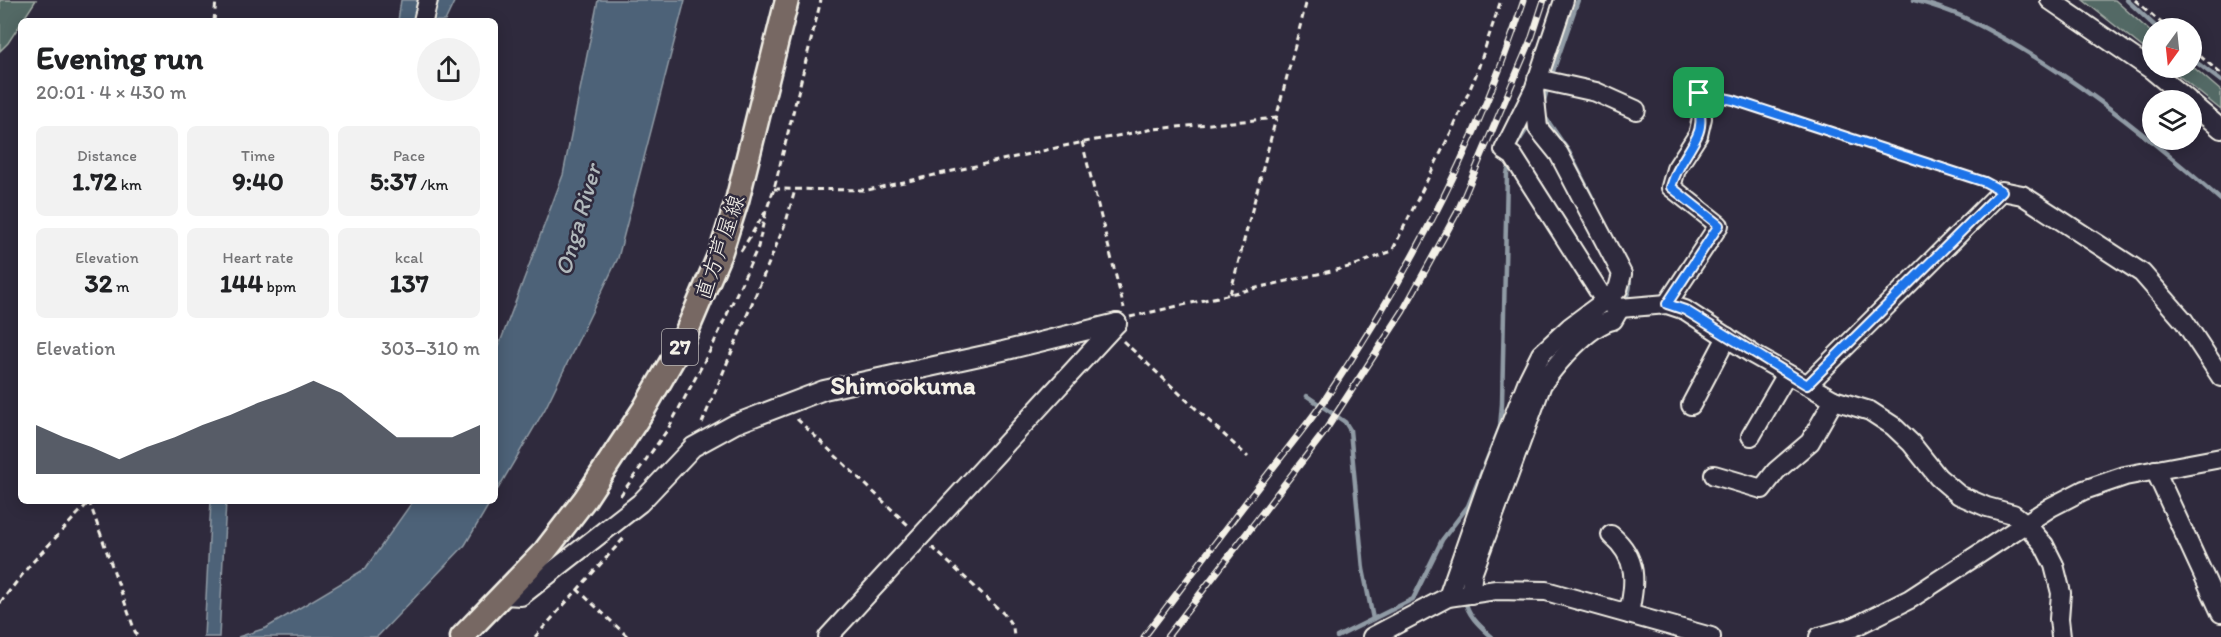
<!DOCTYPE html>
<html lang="en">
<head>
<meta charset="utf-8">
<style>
  body { margin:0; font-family:Itim,"Klee One",sans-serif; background:#f2f2f2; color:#202124; height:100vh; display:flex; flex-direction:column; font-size:22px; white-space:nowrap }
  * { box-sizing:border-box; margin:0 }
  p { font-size:20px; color:#757577 }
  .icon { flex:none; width:33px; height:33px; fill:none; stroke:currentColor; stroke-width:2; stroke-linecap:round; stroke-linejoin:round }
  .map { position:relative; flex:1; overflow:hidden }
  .details { position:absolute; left:18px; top:18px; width:480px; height:486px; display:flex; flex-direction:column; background:#fff; border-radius:9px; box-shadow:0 3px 15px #0003 }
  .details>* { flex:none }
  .needle { width:39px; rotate:195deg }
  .buttons { position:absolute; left:2142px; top:18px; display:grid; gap:12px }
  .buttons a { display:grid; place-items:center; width:60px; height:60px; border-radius:50%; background:#fff; box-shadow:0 3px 15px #0003; font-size:30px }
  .pin { position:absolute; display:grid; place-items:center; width:51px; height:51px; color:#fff; margin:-26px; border-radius:12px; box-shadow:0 3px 9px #0006 }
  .round { display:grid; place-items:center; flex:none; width:63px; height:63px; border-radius:32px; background:#f2f2f2 }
  .head { display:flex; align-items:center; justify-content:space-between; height:102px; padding:0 18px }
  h1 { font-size:33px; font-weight:800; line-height:45px }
  .stats { display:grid; grid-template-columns:repeat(3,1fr); gap:9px; height:102px; padding:6px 18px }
  .stats div { display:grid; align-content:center; border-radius:9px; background:#f2f2f2; text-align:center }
  .stats b { font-size:26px; font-weight:800 }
  .stats small { font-size:16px; font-weight:400 }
  .stats p { font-size:16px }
  .chart { height:168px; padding:12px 18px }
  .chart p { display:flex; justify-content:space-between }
  .chart svg { width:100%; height:108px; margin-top:6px; fill:#111827; opacity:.7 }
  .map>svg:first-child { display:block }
</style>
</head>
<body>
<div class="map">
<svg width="2221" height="637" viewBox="0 0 2221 637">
  <rect width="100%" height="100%" fill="#2f2a3d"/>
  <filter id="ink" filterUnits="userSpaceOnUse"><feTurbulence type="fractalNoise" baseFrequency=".0167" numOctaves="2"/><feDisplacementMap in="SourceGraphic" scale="12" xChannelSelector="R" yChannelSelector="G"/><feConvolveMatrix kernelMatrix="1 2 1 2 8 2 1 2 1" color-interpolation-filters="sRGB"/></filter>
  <g filter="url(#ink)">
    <g fill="#536965" stroke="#a4ada6" stroke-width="1.5">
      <polygon points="0,0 36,0 8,43 0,51"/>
      <polygon points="2083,0 2115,0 2152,33 2152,55"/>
      <polygon points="2192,66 2221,91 2221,110 2169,68 2192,68"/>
    </g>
    <g fill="#4d6278" stroke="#909ba5" stroke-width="1.5">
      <polygon points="401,0 455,0 445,21 398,21"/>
      <polygon points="598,0 685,0 618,258 545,409 495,494 495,356 563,175"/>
      <polygon points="211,501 226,501 219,637 204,637"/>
      <polygon points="413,501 491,501 465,545 379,635 376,637 238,637 266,628 365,569"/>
    </g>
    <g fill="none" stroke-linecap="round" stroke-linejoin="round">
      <g stroke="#909ba5" stroke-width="4.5">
        <path d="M1914 0C1931 5 1949 10 1965 18 2059 64 2142 131 2221 200"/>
        <polyline points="2127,0 2157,28"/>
        <polyline points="2192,59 2221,81"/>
        <polyline points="1551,77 1578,0"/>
        <polyline points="1548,85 1544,101 1545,117 1569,152 1595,203"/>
        <polyline points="1515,147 1532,121"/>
        <path d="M1620 302C1630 296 1631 286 1629 276"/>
        <polyline points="1307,396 1345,422 1350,430 1363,569 1373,619"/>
        <path d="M1465 599C1467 615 1480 626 1492 637"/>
        <polyline points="1337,637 1413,599 1442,540 1468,506 1500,427 1502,404 1507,174 1510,163"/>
      </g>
      <g stroke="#f4f1e8" stroke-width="22">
        <g id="minor">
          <polyline points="2050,0 2152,70 2188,100"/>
          <polyline points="423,21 428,0"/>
          <polyline points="1537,79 1596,92 1636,110"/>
          <polyline points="1534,90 1538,128 1559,154 1622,274 1618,289 1605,301 1513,156 1504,150 1534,90 1564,0"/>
          <polyline points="2192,104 2221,129"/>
          <polyline points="1667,304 1719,225 1671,187 1676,169 1698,135 1702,118 1698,105 1699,93"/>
          <polyline points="1807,385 2002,191 2022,195 2142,273 2184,321 2221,377"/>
          <polyline points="1691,405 1727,337"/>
          <polyline points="1751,436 1787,374"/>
          <polyline points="2155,470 2221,613"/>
          <polyline points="1714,475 1762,489 1776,471 1810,442 1834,400"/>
          <path d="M1611 535C1639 559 1635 581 1629 614"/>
          <path d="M1470 594 1473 572 1542 384C1557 363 1588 326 1613 320L1620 308"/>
          <polyline points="504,595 521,596 640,503 693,447 735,424 824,390 1003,351 1117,323"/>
          <polyline points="1448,597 1490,477 1528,380 1541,354 1570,327 1605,301 1620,308 1667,304 1685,310 1754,355 1834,400 1870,411 1893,426 1911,443 1938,477 1959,495 1987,507 2013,514 2026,524 2044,545 2054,565 2061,593 2059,619 2061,637"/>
          <polyline points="828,637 1117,323"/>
          <polyline points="1372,637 1448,597 1496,590 1546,591 1711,637"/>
          <polyline points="1819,637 1854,627 1910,599 2051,507 2084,490 2125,476 2221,458"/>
        </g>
      </g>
      <g stroke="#f4f1e8" stroke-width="27">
        <polyline id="major" points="462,637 545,551 585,499 644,409 681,345 721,251 737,201 787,0"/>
      </g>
      <g stroke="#f4f1e8" stroke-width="3" stroke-dasharray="6 4.5" stroke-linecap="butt">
        <polyline points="2135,0 2167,28"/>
        <polyline points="214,21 216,0"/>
        <polyline points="2192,49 2221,74"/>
        <polyline points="1716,97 1772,112 1987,183"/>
        <polyline points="1082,142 1124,308"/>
        <polyline points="774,189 868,190 1069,145 1154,129 1277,118"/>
        <polyline points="741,251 766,211 774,189 821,0"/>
        <polyline points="1230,294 1307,0"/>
        <polyline points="1130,317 1353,266 1392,251 1453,128 1476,75 1501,0"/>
        <polyline points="1123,341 1248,457"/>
        <polyline points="797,419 909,526"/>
        <polyline points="702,423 786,222 795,190"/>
        <polyline points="620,496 668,429 712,347 758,247 766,211"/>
        <polyline points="89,501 137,637"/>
        <polyline points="932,547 1004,614 1013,627 1014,637"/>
        <polyline points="577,589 628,637"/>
        <polyline points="0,603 29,566 89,502"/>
        <polyline points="535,637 624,538"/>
      </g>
      <use href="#minor" stroke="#2f2a3d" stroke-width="18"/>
      <use href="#major" stroke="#776864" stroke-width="22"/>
      <g stroke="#f4f1e8" stroke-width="7">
        <g id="rail">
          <path d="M1144 637C1185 583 1226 528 1268 474 1287 449 1308 424 1326 398 1409 275 1478 142 1524 0"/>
          <polyline points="1167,637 1323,434 1403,311 1457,213 1532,37 1544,0"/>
        </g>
      </g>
      <use href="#rail" stroke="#2f2a3d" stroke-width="4.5" stroke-dasharray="14" stroke-linecap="butt"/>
    </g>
  </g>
  <g fill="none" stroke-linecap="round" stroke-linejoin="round" filter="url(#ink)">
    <g stroke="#fff" stroke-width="12">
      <path id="route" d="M1699 93 1733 100 1985 182 2002 191 1807 385 1685 310 1667 304 1719 225 1671 187C1678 163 1688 155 1697 136 1704 122 1698 108 1699 93Z"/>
    </g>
    <use href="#route" stroke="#1a73e8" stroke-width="8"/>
  </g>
  <g text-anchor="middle" stroke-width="5" stroke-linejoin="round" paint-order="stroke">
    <rect fill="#2f2a3d" stroke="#b9b5b5" stroke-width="1.5" x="662" y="329" width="36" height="36" rx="4.5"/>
    <g font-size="21" font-weight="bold" fill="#f4f1e8">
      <text x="680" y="354">27</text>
    </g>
    <g font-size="22" fill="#f4f1e8" stroke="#2f2a3d">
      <text transform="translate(719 247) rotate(-71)" y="8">直方芦屋線</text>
    </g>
    <g font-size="24" font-style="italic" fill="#b1b8bb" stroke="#2f2a3d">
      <text transform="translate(578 220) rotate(-74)" y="8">Onga River</text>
    </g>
    <g font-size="26" font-weight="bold" fill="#f4f1e8" stroke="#2f2a3d">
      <text x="903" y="394">Shimookuma</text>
    </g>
  </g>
</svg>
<div class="buttons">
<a><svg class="needle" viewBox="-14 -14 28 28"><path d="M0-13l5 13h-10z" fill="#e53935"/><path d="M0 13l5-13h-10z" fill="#757577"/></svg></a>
<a><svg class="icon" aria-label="layers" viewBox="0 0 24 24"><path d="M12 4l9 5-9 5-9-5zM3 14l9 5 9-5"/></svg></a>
</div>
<div class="pin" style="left:1699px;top:93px;background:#1e9e55"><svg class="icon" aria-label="arrive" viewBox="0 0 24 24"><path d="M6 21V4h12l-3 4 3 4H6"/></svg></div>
<section class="details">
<div class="head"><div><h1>Evening run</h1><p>20:01 · 4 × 430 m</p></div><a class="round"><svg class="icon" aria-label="share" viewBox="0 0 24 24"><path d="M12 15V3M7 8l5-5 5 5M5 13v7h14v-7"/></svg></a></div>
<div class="stats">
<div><p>Distance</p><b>1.72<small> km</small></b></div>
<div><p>Time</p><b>9:40</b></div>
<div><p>Pace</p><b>5:37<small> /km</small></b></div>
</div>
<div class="stats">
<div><p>Elevation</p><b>32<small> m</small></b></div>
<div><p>Heart rate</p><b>144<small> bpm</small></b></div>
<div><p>kcal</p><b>137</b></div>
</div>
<div class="chart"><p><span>Elevation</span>303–310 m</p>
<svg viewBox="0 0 160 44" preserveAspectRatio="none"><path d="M0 44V24L10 29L20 33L30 38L40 33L50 29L60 24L70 20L80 15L90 11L100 6L110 11L120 20L130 29L140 29L150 29L160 24V44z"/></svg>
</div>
</section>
</div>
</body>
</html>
